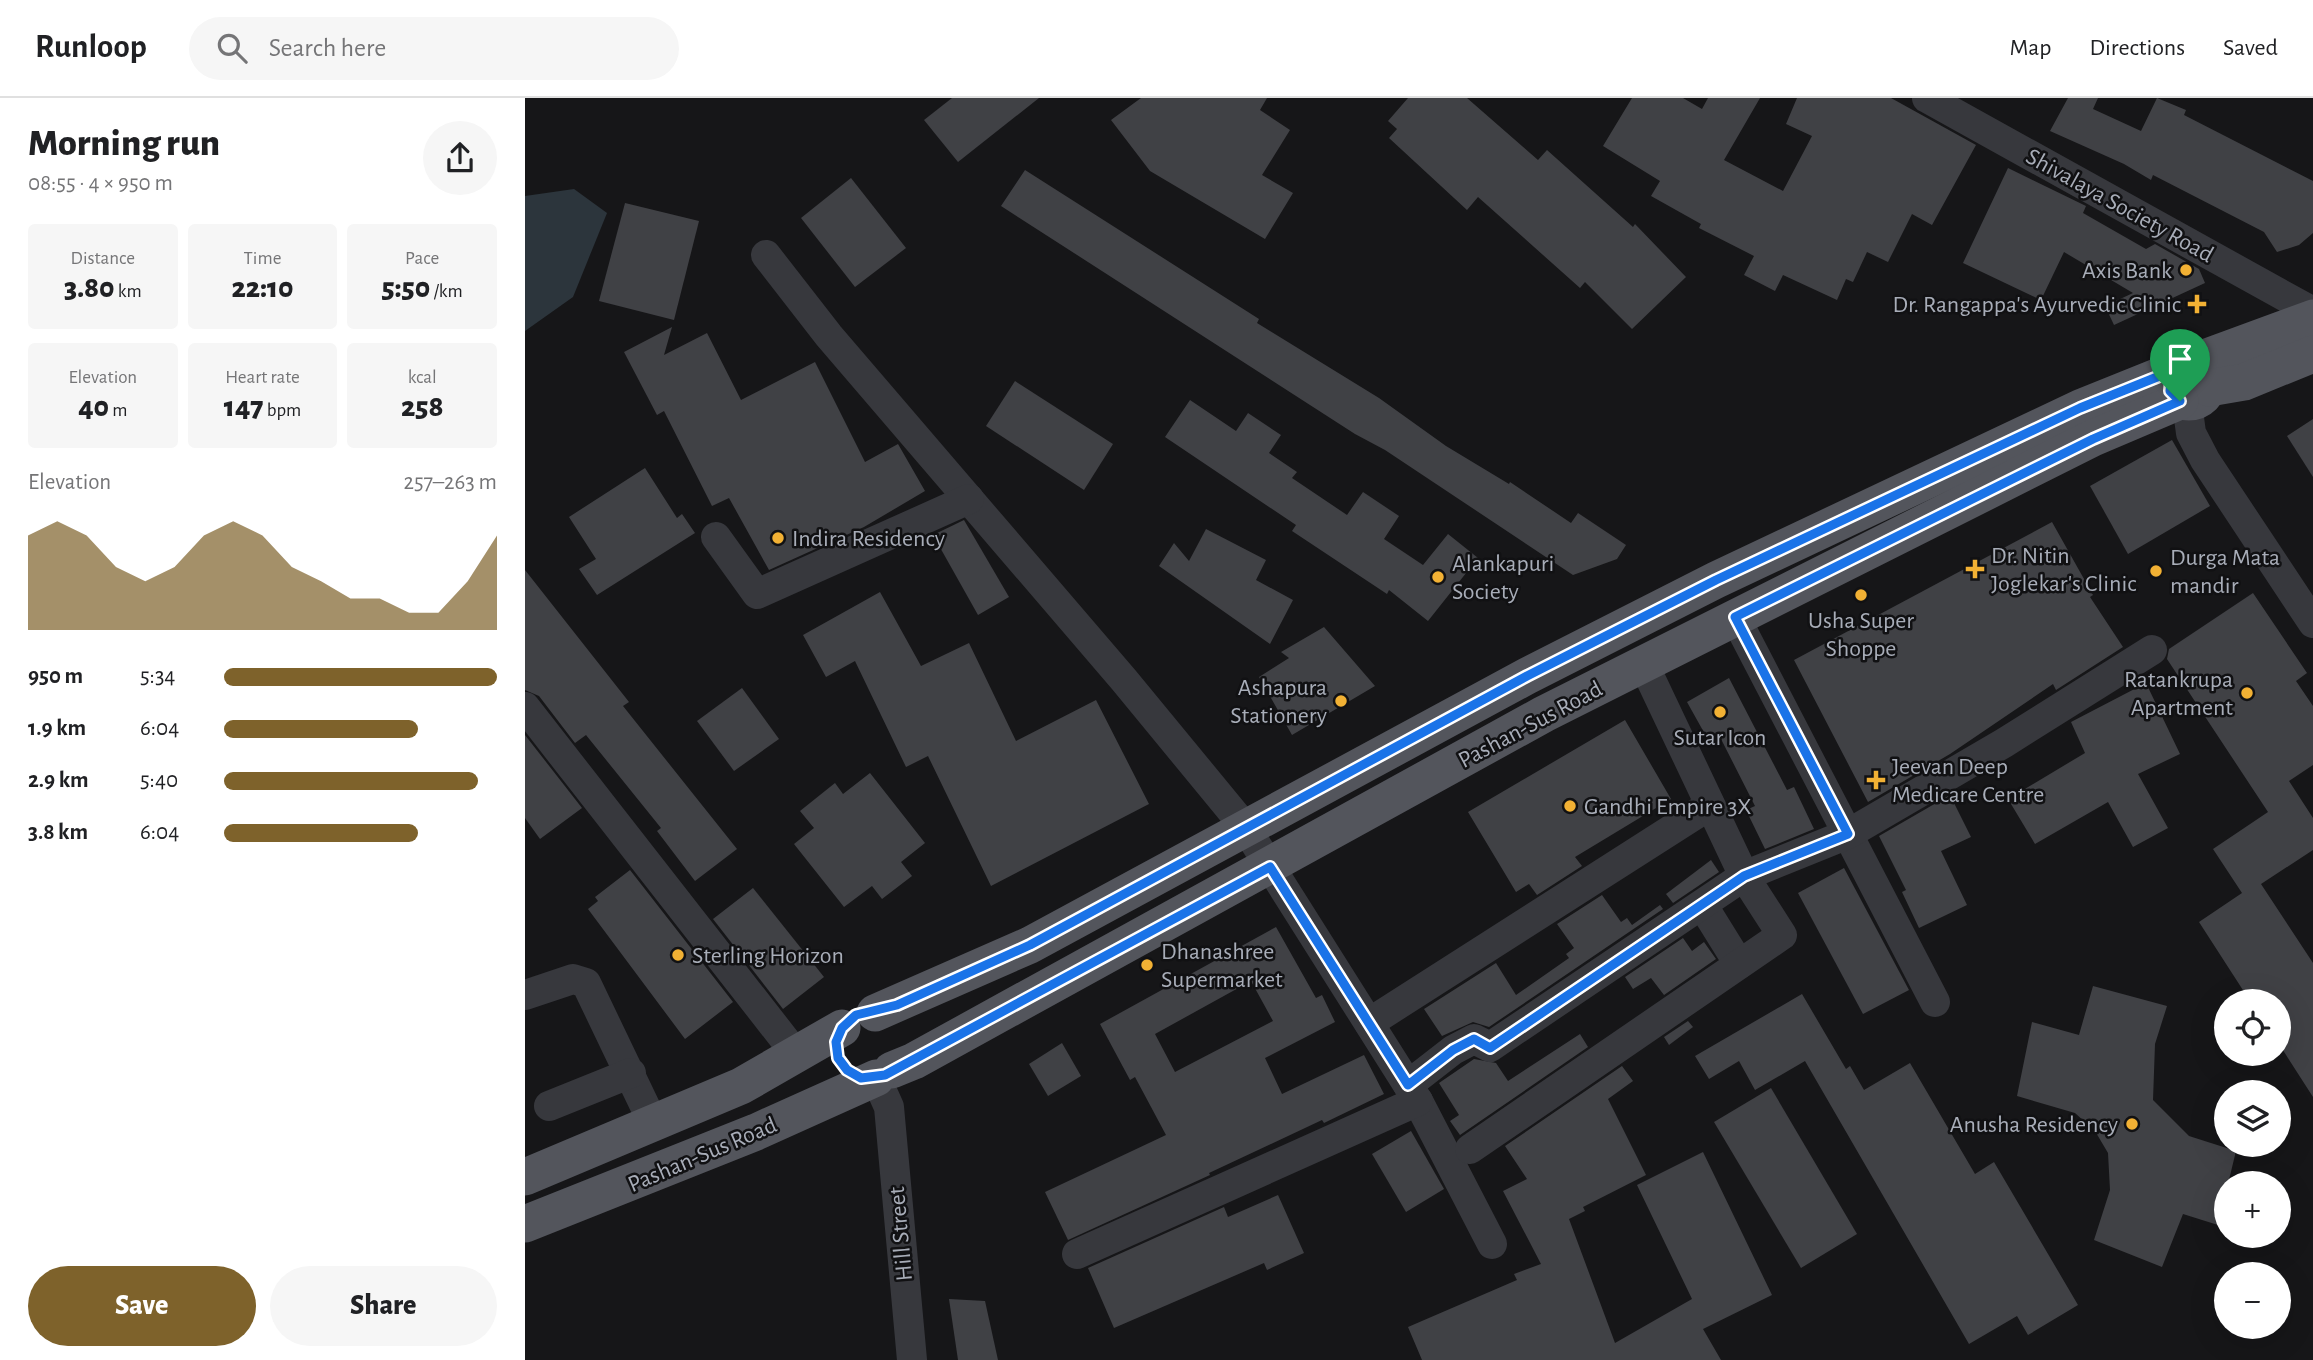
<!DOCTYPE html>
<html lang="en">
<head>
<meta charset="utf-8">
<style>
  body { margin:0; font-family:"Alegreya Sans",sans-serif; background:#f6f6f6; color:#202124; height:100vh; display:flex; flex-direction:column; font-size:26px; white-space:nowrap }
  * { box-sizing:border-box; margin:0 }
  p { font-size:23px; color:#757577 }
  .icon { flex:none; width:38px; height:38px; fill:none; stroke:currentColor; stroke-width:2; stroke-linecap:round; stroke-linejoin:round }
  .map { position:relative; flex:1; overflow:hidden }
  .details { display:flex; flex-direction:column; background:#fff; width:525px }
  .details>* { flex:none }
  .fabs { position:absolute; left:1689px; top:891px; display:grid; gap:14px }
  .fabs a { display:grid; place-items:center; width:77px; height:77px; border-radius:50%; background:#fff; box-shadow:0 7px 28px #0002; font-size:35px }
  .pin { position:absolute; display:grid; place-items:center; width:60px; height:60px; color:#fff; margin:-72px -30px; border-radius:50% 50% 50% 0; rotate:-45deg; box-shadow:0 0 7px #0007 }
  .pin .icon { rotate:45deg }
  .round { display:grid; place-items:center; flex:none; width:74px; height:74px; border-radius:37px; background:#f6f6f6 }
  .overview { display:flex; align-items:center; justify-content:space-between; height:119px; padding:0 28px }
  h1 { font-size:38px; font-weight:800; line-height:52px }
  .stats { display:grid; grid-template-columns:repeat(3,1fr); gap:10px; height:119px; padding:7px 28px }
  .stats div { display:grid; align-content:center; border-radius:7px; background:#f6f6f6; text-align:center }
  .stats b { font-size:30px; font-weight:800 }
  .stats small { font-size:19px; font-weight:400 }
  .stats p { font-size:19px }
  .chart { height:196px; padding:14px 28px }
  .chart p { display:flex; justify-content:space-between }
  .chart svg { width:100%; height:126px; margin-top:7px; fill:#7e622b; opacity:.7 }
  .button { display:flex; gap:14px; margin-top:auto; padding:14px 28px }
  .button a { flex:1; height:80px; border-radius:42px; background:#7e622b; color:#fff; font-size:28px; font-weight:800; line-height:80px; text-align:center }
  .button a+a { background:#f6f6f6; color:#202124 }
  ul { padding:0 28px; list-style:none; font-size:23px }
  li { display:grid; grid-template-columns:112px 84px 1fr; align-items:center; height:52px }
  li i { height:18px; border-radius:9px; background:#7e622b }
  header { display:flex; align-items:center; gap:42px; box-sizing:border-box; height:98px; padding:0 35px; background:#fff; border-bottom:2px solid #e0e0e0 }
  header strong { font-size:33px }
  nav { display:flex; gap:38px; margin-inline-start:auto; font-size:24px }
  .search { width:490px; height:63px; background:#f6f6f6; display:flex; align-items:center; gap:18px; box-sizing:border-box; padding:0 24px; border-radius:38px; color:#757577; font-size:26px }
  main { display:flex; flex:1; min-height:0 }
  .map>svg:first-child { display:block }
</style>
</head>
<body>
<header>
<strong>Runloop</strong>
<div class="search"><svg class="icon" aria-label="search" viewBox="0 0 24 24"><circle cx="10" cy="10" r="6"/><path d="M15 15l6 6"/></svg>Search here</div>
<nav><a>Map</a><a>Directions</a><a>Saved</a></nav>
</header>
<main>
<section class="details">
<div class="overview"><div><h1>Morning run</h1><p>08:55 · 4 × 950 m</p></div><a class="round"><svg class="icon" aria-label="share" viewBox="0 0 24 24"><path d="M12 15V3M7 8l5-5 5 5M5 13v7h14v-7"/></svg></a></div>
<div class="stats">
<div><p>Distance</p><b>3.80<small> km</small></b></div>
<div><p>Time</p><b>22:10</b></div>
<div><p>Pace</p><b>5:50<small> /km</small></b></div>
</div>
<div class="stats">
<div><p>Elevation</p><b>40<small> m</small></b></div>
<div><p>Heart rate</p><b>147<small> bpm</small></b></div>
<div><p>kcal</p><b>258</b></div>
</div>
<div class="chart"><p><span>Elevation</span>257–263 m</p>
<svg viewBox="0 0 160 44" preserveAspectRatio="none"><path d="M0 44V11L10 6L20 11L30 22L40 27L50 22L60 11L70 6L80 11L90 22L100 27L110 33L120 33L130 38L140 38L150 27L160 11V44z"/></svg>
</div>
<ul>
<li><b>950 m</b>5:34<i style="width:100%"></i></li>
<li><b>1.9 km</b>6:04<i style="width:71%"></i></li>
<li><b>2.9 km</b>5:40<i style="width:93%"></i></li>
<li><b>3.8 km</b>6:04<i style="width:71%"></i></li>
</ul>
<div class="button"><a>Save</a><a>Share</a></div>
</section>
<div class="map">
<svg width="1788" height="1262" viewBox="0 0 1788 1262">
  <rect width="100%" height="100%" fill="#161618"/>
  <polygon fill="#2c353c" points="49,91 82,115 48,199 0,233 0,98"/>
  <g fill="#404145" fill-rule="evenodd">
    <polygon points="427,0 514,0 433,64 399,22"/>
    <polygon points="616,0 742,0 735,12 765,32 737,77 768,95 740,141 625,73 586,22"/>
    <polygon points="883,0 942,0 1013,62 1022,52 1108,129 1110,126 1161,179 1107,231 1060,184 1055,190 953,99 942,112 864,40 872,31 863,23"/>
    <polygon points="1107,0 1158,0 1177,11 1183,0 1235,0 1199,62 1258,93 1287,38 1261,26 1272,0 1366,0 1451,47 1407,127 1387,116 1363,164 1342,154 1328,184 1321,181 1312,202 1258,177 1250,193 1219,177 1229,158 1174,130 1176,126 1126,98 1135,83 1078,48"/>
    <polygon points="1543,0 1573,0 1568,11 1616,33 1632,0 1661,12 1659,17 1788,83 1788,135 1774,147 1752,154 1739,134 1628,77 1626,82 1599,66 1525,33"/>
    <polygon points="1483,70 1561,108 1558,115 1621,151 1630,146 1674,171 1680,185 1589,227 1580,208 1608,195 1539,154 1516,202 1438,165"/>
    <polygon points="500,72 734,221 732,225 854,300 921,348 984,386 985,384 1046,425 1053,415 1101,447 1092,461 1048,477 860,352 830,336 476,108"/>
    <polygon points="326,80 381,150 330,189 276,120"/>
    <polygon points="100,105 174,123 149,222 74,203"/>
    <polygon points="147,229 139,257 182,235 216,302 290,264 340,364 373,346 400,393 339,429 244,472 204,400 187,408 139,313 132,317 99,254"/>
    <polygon points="490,283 588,346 559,392 461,328"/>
    <polygon points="665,302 711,333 723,315 756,337 744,355 772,374 767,380 822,417 838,394 874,418 859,441 898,467 923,436 953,460 903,523 864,492 862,496 767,433 771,427 640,339"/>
    <polygon points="1788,321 1788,379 1762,338"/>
    <polygon points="1647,342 1685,408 1603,456 1565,388"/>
    <polygon points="120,370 152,420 157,416 170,435 72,497 54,471 71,461 44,419"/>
    <polygon points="439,422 484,499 453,517 408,437"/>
    <polygon points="1527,424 1568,497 1565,499 1598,549 1531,592 1528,586 1425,656 1343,704 1269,562"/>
    <polygon points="681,431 741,462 731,482 768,502 745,546 634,468 649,445 664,463"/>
    <polygon points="0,472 104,604 98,608 212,751 170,783 132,733 136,730 61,637 50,645 14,598 0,592"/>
    <polygon points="355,494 396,568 444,545 491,643 571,602 624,706 466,788 403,658 381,669 330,563 301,579 278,537"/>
    <polygon points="1728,495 1782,575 1771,583 1788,608 1788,667 1764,683 1788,720 1788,752 1736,786 1788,865 1788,999 1754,946 1754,903 1725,903 1674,824 1717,795 1688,751 1743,714 1642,561 1644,551"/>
    <polygon points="799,529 850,588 767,637 734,579 764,560 756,554"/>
    <polygon points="1204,580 1262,692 1269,689 1289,731 1240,751 1221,712 1230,708 1196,641 1186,647 1162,604"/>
    <polygon points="1621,585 1655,656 1613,676 1643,730 1608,749 1583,704 1510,746 1483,701 1560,655 1546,624"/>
    <polygon points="217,590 254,641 209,673 172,623"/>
    <polygon points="1100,622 1146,701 1050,759 1057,768 1012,797 1004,786 991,794 943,714"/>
    <polygon points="0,637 57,710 15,741 0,720"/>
    <polygon points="345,675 400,745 376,764 387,778 357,801 347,788 319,809 269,746 289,730 275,713 310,685 318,696"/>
    <polygon points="1425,697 1446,739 1416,753 1442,807 1394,830 1377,794 1381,792 1354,738"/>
    <polygon points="1186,762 1194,774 1148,805 1141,796"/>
    <polygon points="1319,770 1384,892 1338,916 1273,795"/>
    <polygon points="105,772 208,904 160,941 63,811 73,803 70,799"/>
    <polygon points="228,790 299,879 258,911 188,821"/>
    <polygon points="1077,797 1096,824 1102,820 1107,827 1135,807 1138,811 964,929 948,924 917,938 899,911 971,865 991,897 1044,860 1041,856 1049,850 1032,826"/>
    <path d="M751 829 791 900 797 897 810 924 740 960 757 996 839 957 859 996 799 1025 797 1022 684 1075 685 1077 543 1142 520 1094 641 1037 610 979 605 982 575 926ZM726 883 748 923 650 974 630 936Z"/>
    <polygon points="1158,840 1167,853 1179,844 1191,861 1139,897 1126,880 1108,891 1100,879"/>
    <polygon points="1568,888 1642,908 1630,946 1628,1002 1664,1038 1711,1053 1693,1127 1658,1116 1637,1169 1569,1142 1585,1092 1583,1055 1570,1033 1550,1015 1492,998 1507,924 1554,937"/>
    <polygon points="1277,896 1321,971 1325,968 1339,992 1385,965 1450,1076 1469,1064 1553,1207 1503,1237 1492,1218 1444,1246 1280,963 1230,992 1214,963 1184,981 1170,958"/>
    <polygon points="1163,923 1168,929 1144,947 1139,939"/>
    <polygon points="1055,936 1063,949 935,1037 925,1023 934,1017 914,985 949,961 971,965 983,983"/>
    <polygon points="537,945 556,978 523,998 504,966"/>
    <polygon points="1097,968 1108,983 1083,1001 1121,1077 1058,1109 1060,1113 1044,1121 1090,1245 1167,1201 1112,1087 1178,1054 1247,1197 1178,1231 1196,1262 897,1262 883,1229 992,1182 989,1176 1016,1166 978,1093 1002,1081 980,1048"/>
    <polygon points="1246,990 1332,1136 1276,1170 1189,1024"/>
    <polygon points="886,1033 919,1091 881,1114 847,1056"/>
    <polygon points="753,1097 779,1155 742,1172 739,1165 589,1230 563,1170 699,1109 703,1119"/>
    <polygon points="424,1201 460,1203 473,1262 433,1262"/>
  </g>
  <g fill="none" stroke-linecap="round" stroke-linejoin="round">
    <g stroke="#37383d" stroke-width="30">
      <polyline points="1402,0 1788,214"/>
      <polyline points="241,157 304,238 599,582 720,729 893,1003 967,1146"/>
      <polyline points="1662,305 1666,335 1680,362 1788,525"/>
      <polyline points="191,439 232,496 444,401"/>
      <polyline points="1210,519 1410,904"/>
      <polyline points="0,609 271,956"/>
      <polyline points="1178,808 1214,866"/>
      <polyline points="0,897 48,881 61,885 129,1027"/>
      <polyline points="844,925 1185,707"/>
      <polyline points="351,980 364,1009 387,1262"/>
      <polyline points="883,987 928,952 949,941 965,949 1219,778 1323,736 1479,645 1627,552"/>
      <polyline points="24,1008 106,975"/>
      <polyline points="945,1051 1257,837 1219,778 1118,565"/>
      <polyline points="552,1156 893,1003"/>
    </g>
    <g stroke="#53555c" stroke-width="37">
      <circle cx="1664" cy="284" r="20"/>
      <polyline points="1668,264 1788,220"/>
      <polyline points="1684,290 1719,284 1788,256"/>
      <polyline points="350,915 505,847 1002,578 1191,482 1555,310 1647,273"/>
      <polyline points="367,972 389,963 1019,616 1568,340 1655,303"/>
      <polyline points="0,1079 216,988 317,930"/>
      <polyline points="0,1126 231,1034 351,980"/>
    </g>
  </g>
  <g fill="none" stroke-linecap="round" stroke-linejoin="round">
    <g stroke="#fff" stroke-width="14">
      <polygon id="route" points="1647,273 1645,293 1655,303 1568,341 1210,519 1323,736 1219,778 965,950 949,941 928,952 883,987 745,769 360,977 336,980 322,972 313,960 311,944 317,930 331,917 372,907 505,847 1002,578 1191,482 1555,310"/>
    </g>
    <use href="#route" stroke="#1a73e8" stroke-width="9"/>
  </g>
  <g fill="#f2b134" stroke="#111113" stroke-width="2.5">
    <circle cx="1661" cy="172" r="7"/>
    <path d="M1668.5 195.5h7v7h7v7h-7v7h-7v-7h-7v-7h7z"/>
    <circle cx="253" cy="440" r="7"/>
    <path d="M1446.5 460.5h7v7h7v7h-7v7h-7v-7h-7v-7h7z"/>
    <circle cx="1631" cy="473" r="7"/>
    <circle cx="913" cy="479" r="7"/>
    <circle cx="1336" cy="497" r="7"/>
    <circle cx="1722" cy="595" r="7"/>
    <circle cx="816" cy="603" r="7"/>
    <circle cx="1195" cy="614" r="7"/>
    <path d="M1347.5 671.5h7v7h7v7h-7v7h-7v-7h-7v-7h7z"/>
    <circle cx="1045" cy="708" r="7"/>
    <circle cx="153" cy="857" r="7"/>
    <circle cx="622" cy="867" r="7"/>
    <circle cx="1607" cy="1026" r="7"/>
  </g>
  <g text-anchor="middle" stroke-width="5" stroke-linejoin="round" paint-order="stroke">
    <g font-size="24" fill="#a8adb8" stroke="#111113">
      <text transform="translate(1595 107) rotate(29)" y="8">Shivalaya Society Road</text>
      <text transform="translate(1005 626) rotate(-28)" y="8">Pashan-Sus Road</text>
      <text transform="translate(177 1056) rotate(-23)" y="8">Pashan-Sus Road</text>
      <text transform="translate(375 1136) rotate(-95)" y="8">Hill Street</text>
    </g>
    <g font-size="24" fill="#a8adb8" stroke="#111113" text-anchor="start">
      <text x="1647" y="180" text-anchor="end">Axis Bank</text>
      <text x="1656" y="214" text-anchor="end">Dr. Rangappa's Ayurvedic Clinic</text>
      <text x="267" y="448">Indira Residency</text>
      <text x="1466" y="465">Dr. Nitin<tspan x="1466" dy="28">Joglekar's Clinic</tspan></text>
      <text x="1645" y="467">Durga Mata<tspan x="1645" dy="28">mandir</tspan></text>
      <text x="927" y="473">Alankapuri<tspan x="927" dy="28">Society</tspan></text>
      <text x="1336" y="530" text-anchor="middle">Usha Super<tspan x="1336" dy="28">Shoppe</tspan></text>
      <text x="1708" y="589" text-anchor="end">Ratankrupa<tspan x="1708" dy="28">Apartment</tspan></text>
      <text x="802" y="597" text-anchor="end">Ashapura<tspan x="802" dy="28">Stationery</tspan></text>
      <text x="1195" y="647" text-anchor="middle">Sutar Icon</text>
      <text x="1367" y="676">Jeevan Deep<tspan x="1367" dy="28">Medicare Centre</tspan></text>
      <text x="1059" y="716">Gandhi Empire 3X</text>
      <text x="636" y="861">Dhanashree<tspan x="636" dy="28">Supermarket</tspan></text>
      <text x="167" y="865">Sterling Horizon</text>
      <text x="1593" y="1034" text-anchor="end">Anusha Residency</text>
    </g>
  </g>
</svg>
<div class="fabs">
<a><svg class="icon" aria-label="locate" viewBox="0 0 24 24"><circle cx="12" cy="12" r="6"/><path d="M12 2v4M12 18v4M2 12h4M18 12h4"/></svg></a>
<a><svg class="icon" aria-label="layers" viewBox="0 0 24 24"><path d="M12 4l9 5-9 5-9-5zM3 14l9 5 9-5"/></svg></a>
<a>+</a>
<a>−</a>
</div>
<div class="pin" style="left:1655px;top:303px;background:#1e9e55"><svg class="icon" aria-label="arrive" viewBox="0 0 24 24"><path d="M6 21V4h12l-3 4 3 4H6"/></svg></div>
</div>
</main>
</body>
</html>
